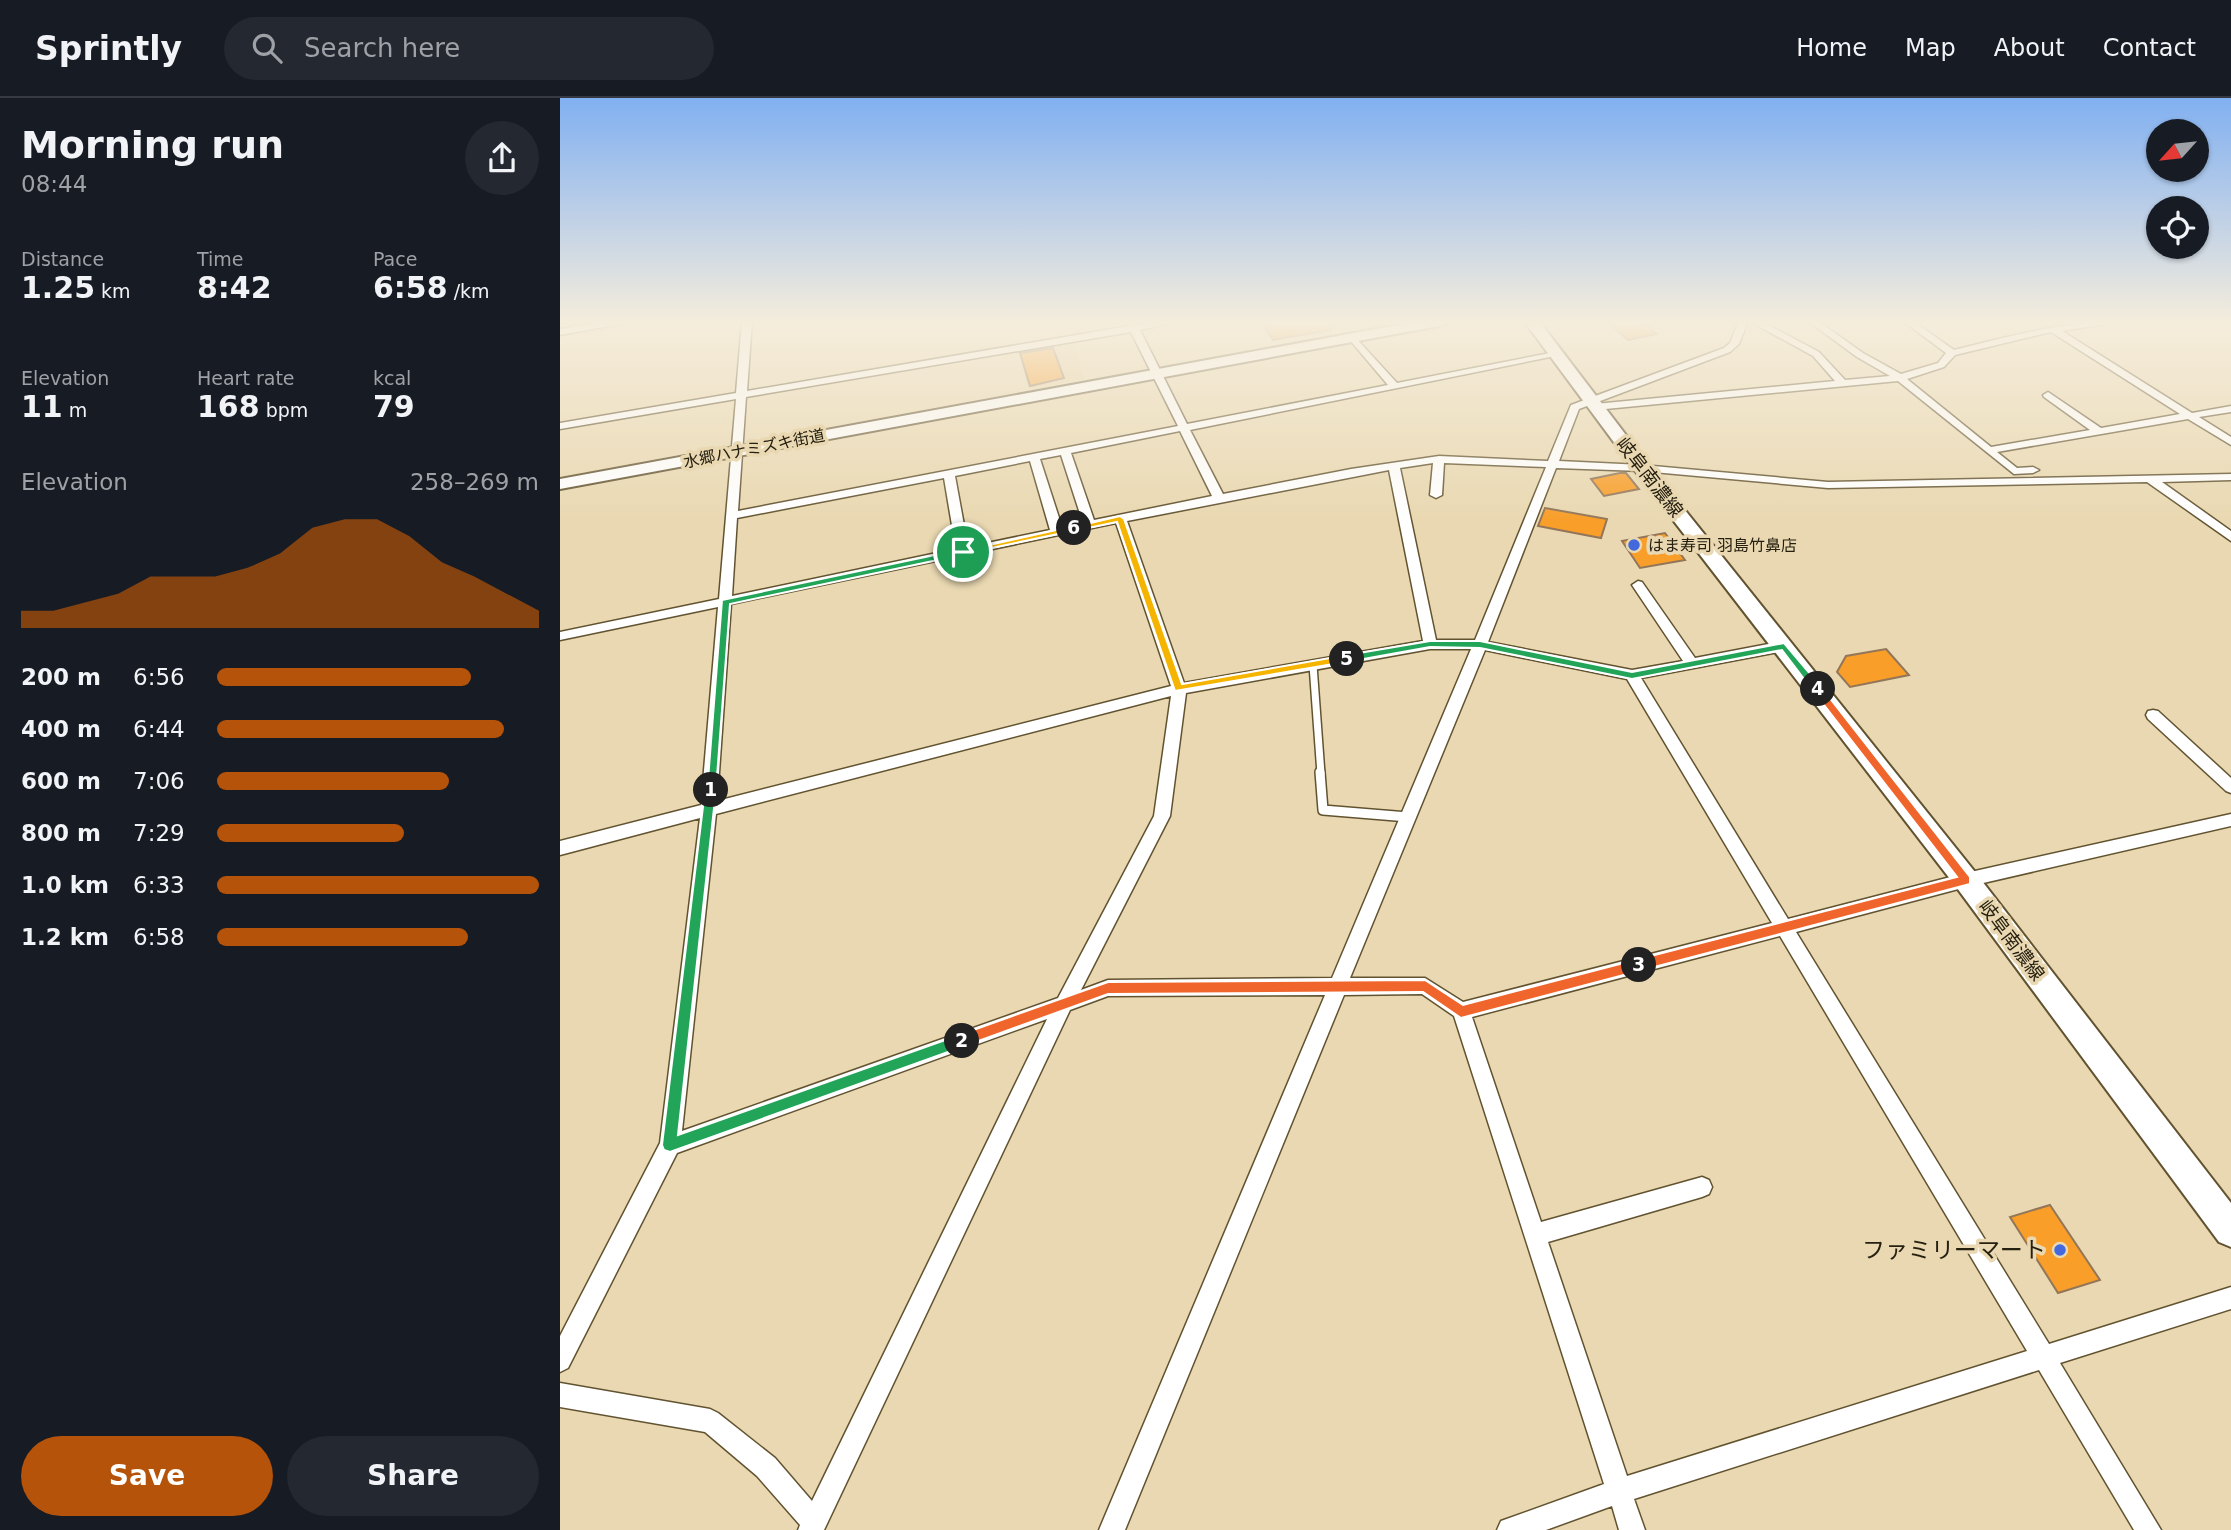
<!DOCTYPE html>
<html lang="en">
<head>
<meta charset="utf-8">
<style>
  body { margin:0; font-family:"DejaVu Sans","Noto Sans JP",sans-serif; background:#242831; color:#f1f3f6; height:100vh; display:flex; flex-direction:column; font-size:26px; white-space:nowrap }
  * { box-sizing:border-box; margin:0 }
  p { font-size:23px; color:#9ea1a6 }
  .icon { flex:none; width:38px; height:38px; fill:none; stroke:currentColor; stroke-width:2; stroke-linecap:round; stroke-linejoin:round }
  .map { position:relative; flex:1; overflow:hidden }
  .sheet { display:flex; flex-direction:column; background:#171b24; width:560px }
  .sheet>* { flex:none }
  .needle { width:46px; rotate:243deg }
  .fabs { position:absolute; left:1586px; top:21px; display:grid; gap:14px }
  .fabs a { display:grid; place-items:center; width:63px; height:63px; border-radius:50%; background:#171b24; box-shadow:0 2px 5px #0004; font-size:35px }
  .pin { position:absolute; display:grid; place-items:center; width:60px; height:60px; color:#fff; margin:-30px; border:4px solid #fff; border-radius:50%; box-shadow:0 2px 7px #0007 }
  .km { position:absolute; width:35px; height:35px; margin:-18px; border-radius:50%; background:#222; color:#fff; font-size:19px; line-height:35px; text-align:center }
  .round { display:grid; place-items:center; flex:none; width:74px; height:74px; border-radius:37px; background:#242831 }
  .summary { display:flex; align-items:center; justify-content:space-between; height:119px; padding:0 21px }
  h1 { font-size:38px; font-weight:700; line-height:52px }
  .stats { display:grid; grid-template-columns:repeat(3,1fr); gap:10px; height:119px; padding:7px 21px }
  .stats div { display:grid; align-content:center }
  .stats b { font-size:30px; font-weight:700 }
  .stats small { font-size:19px; font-weight:400 }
  .stats p { font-size:19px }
  .chart { height:196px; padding:14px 21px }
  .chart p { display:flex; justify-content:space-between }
  .chart svg { width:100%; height:126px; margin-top:7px; fill:#b45309; opacity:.7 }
  .action { display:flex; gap:14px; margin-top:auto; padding:14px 21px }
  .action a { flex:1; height:80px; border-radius:42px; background:#b45309; color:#fff; font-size:28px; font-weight:700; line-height:80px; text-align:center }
  .action a+a { background:#242831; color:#f1f3f6 }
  ul { padding:0 21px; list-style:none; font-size:23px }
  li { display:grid; grid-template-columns:112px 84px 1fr; align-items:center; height:52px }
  li i { height:18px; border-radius:9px; background:#b45309 }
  header { display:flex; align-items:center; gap:42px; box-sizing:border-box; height:98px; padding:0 35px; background:#171b24; border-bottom:2px solid #363941 }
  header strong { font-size:33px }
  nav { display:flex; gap:38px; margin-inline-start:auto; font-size:24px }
  .search { width:490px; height:63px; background:#242831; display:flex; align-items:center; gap:18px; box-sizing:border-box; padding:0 24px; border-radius:38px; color:#9ea1a6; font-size:26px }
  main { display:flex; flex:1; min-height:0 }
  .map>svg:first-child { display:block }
</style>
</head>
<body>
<header>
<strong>Sprintly</strong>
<div class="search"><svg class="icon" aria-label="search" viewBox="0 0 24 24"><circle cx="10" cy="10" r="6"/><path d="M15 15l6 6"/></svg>Search here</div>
<nav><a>Home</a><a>Map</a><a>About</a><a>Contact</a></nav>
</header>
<main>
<section class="sheet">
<div class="summary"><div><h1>Morning run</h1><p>08:44</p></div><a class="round"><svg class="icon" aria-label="share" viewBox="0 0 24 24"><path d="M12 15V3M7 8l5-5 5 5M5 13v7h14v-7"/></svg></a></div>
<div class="stats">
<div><p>Distance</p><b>1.25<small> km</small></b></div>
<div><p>Time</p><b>8:42</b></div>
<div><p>Pace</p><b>6:58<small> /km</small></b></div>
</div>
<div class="stats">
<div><p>Elevation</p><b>11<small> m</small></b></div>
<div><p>Heart rate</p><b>168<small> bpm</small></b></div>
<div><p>kcal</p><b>79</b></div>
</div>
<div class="chart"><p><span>Elevation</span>258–269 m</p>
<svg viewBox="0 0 160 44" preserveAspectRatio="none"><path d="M0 44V38L10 38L20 35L30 32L40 26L50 26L60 26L70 23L80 18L90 9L100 6L110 6L120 12L130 21L140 26L150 32L160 38V44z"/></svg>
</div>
<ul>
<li><b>200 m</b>6:56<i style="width:79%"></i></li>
<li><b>400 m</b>6:44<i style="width:89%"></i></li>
<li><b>600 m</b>7:06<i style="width:72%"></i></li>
<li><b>800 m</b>7:29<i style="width:58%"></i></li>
<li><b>1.0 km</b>6:33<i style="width:100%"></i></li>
<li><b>1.2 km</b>6:58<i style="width:78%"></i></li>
</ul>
<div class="action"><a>Save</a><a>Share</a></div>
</section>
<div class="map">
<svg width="1671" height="1432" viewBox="0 0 1671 1432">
  <rect width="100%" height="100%" fill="#e9d8b1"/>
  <polygon fill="#e6d1a2" points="514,243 524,281 468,291 458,252"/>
  <g fill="#f89e29" stroke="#937659" stroke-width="2">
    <polygon points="701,223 770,223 771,232 713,242"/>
    <polygon points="1047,223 1081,223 1097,236 1068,242"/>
    <polygon points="493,250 504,280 470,288 460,255"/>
    <polygon points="1060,375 1066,375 1079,391 1044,398 1031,381"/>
    <polygon points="985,410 1047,421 1041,440 978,428"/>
    <polygon points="1105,435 1125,462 1080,470 1062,443"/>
    <polygon points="1326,551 1349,577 1290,589 1277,574 1286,558"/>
    <polygon points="1490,1107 1540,1182 1498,1195 1450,1119"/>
  </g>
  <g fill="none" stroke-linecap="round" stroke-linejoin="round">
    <g stroke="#625330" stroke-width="10">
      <polyline id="lane-far1" points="753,567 761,676"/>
    </g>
    <g stroke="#625330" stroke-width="12">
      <polyline id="lane" points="760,674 763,712 848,719"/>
    </g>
    <g stroke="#625330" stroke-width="3">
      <g id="street">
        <polygon points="52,223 76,223 0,237 0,231"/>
        <path d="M182 223H192L187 293 569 228 567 223H575L577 227 621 223 580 232 627 326 828 287 789 241 794 238 837 285 995 254 1000 257 630 332 663 396 791 371 879 358 988 363 1011 307 1164 250 1170 245 1179 223H1188L1179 246 1170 254 1019 311 999 363 1082 367 1268 384 1671 376V382L1602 384 1671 433V443L1587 384 1268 390 1082 373 996 370 928 544 1072 572 1123 563 1072 487 1078 483 1082 484 1135 560 1224 543 1229 545 1231 548 1229 551 1224 553 1081 580 1228 821 1406 775 1671 716V728L1406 789 1236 834 1489 1246 1671 1189V1211L1500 1265 1601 1432H1574L1479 1272 1074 1401 1085 1432H1059L1052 1408 986 1432H937L941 1423 1044 1386 894 918 862 896 784 897 565 1432H539L765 897 548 898 510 912 264 1432H238L240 1427 197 1378 145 1334 0 1309V1285L150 1311 158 1315 215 1360 252 1403 487 921 117 1055 8 1270 0 1274V1238L100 1045 140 720 0 757V743L141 707 158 509 0 542V534L159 501 176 301 0 331V325L176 295ZM571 234 618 328 178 413 186 299ZM620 333 652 398 534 422 511 355ZM501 357 523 425 502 429 480 361ZM470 363 490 432 408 449 395 378ZM873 365 870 397 876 400 882 397 884 365 986 369 915 542H876L840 370ZM829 372 863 543 624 585 567 423ZM384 380 396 451 172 498 177 420ZM556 425 611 588 157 703 171 506ZM870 551H911L772 880 548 882 521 892 610 718 626 595ZM925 552 1067 581 1212 825 903 904 865 880H790ZM611 598 594 718 498 900 122 1033 156 716ZM1220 838 1467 1253 1067 1378 988 1144 1142 1099 1149 1096 1152 1089 1149 1082 1142 1079 981 1124 912 919Z"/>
        <path d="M1189 223H1201L1259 254 1285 282 1330 278 1297 259 1248 223H1258L1303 255 1341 276 1378 265 1386 255 1343 223H1353L1394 252C1450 238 1505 223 1564 223L1502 233 1632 315 1671 308V314L1639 319 1671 339V347L1628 321 1437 354 1457 370 1473 369 1479 372 1473 375 1454 376 1338 283 1035 312 1030 309 1035 306 1275 283 1253 258ZM1491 234 1620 316 1541 330 1488 294 1483 297 1484 299 1530 332 1431 349 1347 281 1384 269 1395 257Z"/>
        <polygon points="1593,612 1598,613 1671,680 1671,695 1666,693 1588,621 1586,617 1588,613"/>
      </g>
    </g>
    <g stroke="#625330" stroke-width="4">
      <g id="primary">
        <polygon points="859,223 891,223 884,227 0,391 0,381"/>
        <polygon points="964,223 979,223 1088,366 1415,774 1671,1105 1671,1149 1659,1144 1397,790 1076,374"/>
      </g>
    </g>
    <use href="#lane-far1" stroke="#fff" stroke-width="7"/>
    <use href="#lane" stroke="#fff" stroke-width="9"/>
    <use href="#street" fill="#fff" fill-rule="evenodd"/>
    <use href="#primary" fill="#fff" fill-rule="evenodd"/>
  </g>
  <linearGradient id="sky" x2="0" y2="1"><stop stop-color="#81b0f1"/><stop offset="0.53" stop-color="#f5eddc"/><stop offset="1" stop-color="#f5eddc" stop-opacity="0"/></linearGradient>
  <rect width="1671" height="424" fill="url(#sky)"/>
  <polygon fill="#22a559" stroke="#fff" stroke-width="2" points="403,451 407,454 406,456 170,506 156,692 151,697 147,695 162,502"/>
  <polygon fill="#22a559" stroke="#fff" stroke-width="2" points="151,688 156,692 118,1037 402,936 409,943 402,949 110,1054 104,1052 102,1047 145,692"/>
  <polygon fill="#f0652b" stroke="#fff" stroke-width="2" points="1079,861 1085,867 1079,873 901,920 863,894 548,896 402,949 396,943 402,936 548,884 865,882 903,907"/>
  <polygon fill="#f0652b" stroke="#fff" stroke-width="2" points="1254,589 1261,589 1410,779 1410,786 1079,873 1074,871 1074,863 1079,861 1397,779 1254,594"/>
  <polygon fill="#22a559" stroke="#fff" stroke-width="2" points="870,543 920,543 1072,574 1224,545 1263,591 1254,594 1222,552 1072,581 920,550 870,549 787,564 782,561 787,557"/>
  <polygon fill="#f5b400" stroke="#fff" stroke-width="2" points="560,418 564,421 622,586 787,557 791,558 791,563 615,593 557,424 514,433 509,430"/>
  <polygon fill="#f5b400" stroke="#fff" stroke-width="2" points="514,428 517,432 403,456 398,454"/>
  <g fill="#4369dc" stroke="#e9d8b1" stroke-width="2.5">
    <circle cx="1074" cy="447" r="7"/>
    <circle cx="1500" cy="1152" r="7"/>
  </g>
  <g text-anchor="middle" stroke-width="7" stroke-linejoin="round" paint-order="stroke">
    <g font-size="16" fill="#262011" stroke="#e9d8b1">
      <text transform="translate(194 350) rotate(-11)" y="6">水郷ハナミズキ街道</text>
    </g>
    <g font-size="16" fill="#262011" stroke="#e9d8b1" text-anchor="start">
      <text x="1088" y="453">はま寿司 羽島竹鼻店</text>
    </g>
    <g font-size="19" fill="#262011" stroke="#e9d8b1">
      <text transform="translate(1090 379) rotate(52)" y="7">岐阜南濃線</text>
      <text transform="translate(1452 842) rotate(53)" y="7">岐阜南濃線</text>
    </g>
    <g font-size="23" fill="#262011" stroke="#e9d8b1" text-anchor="end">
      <text x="1486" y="1160">ファミリーマート</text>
    </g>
  </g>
</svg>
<div class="fabs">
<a><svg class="needle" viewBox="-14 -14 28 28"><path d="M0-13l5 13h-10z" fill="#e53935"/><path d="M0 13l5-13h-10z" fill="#9ea1a6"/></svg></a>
<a><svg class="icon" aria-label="locate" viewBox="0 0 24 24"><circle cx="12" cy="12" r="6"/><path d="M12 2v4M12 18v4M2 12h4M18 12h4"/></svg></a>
</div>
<div class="pin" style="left:403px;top:454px;background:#1e9e55"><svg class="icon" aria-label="arrive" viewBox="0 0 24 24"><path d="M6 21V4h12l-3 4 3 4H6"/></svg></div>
<b class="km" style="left:151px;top:692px">1</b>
<b class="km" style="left:402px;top:943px">2</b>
<b class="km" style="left:1079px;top:867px">3</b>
<b class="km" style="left:1258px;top:591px">4</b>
<b class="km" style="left:787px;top:561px">5</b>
<b class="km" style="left:514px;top:430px">6</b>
</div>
</main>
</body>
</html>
